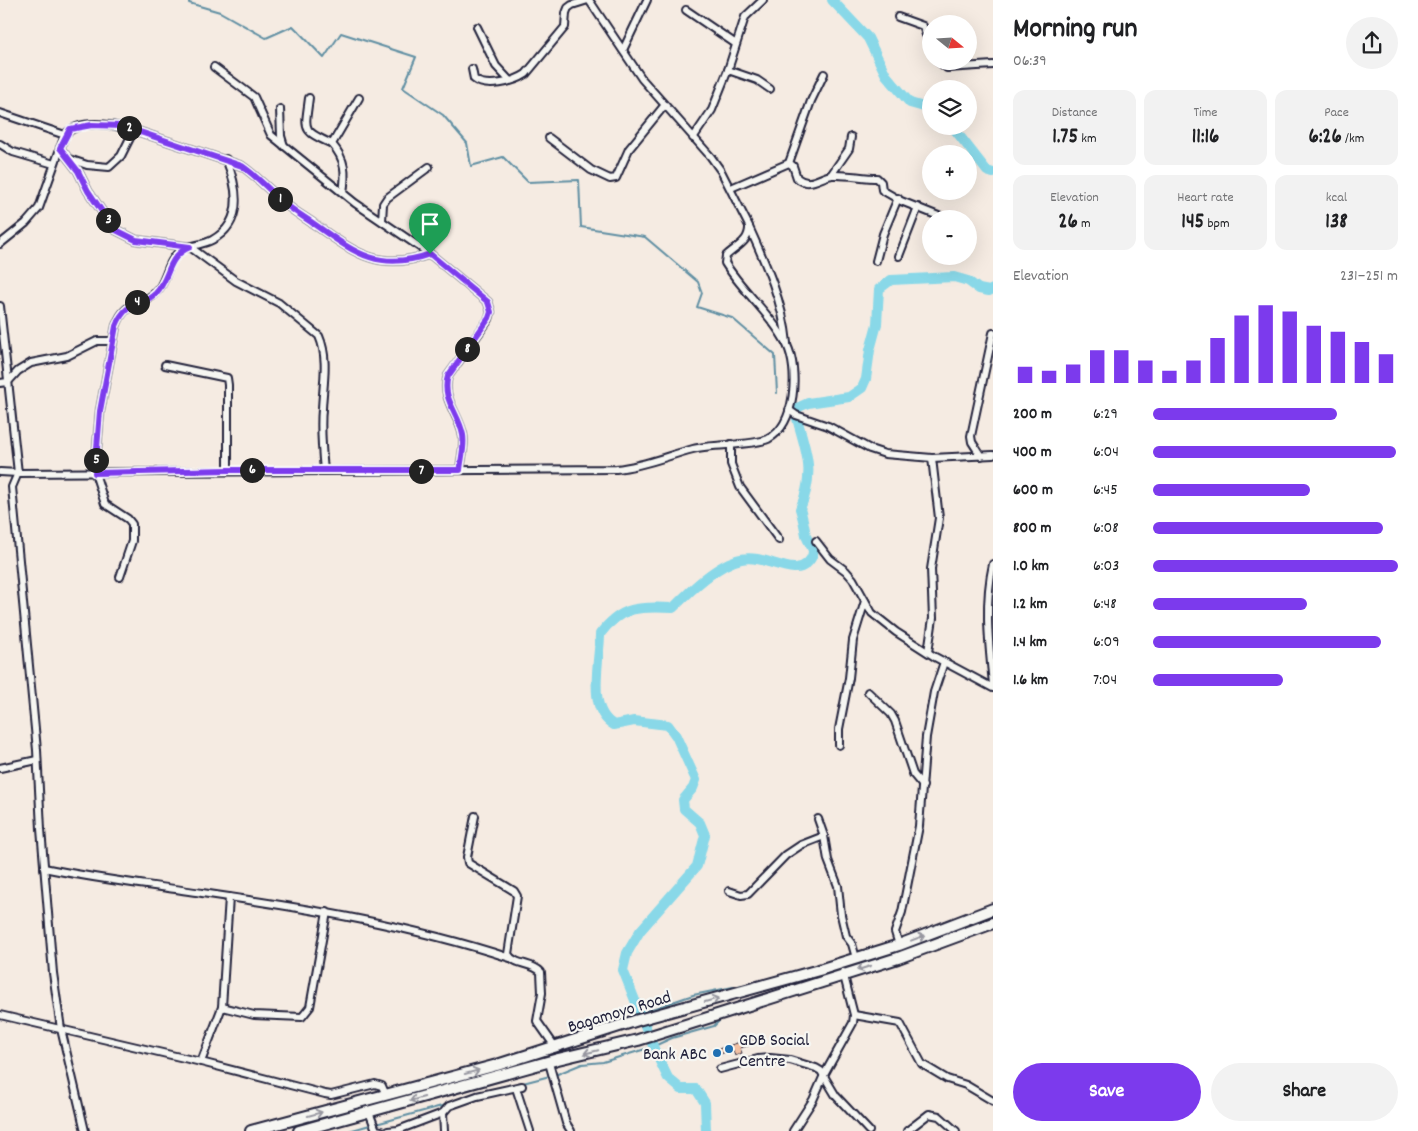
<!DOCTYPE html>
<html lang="en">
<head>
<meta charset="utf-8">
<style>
  body { margin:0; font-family:Dekko,sans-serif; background:#f2f2f2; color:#202124; height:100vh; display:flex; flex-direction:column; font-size:19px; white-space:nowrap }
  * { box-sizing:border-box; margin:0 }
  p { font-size:16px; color:#757577 }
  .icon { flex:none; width:28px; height:28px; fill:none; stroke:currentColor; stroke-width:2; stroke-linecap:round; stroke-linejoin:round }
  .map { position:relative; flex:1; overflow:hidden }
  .drawer { display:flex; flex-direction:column; background:#fff; width:425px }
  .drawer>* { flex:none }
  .needle { width:32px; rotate:108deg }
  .buttons { position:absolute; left:922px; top:15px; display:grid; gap:10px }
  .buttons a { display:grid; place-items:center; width:55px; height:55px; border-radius:50%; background:#fff; box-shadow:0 5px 20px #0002; font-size:25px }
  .pin { position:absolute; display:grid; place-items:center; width:42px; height:42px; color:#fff; margin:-51px -21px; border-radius:50% 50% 50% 0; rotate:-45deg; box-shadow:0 0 5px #0007 }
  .pin .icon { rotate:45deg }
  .km { position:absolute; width:25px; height:25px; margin:-12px; border-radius:50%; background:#222; color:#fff; font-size:14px; line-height:25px; text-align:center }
  .round { display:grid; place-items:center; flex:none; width:52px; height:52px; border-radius:26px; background:#f2f2f2 }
  .summary { display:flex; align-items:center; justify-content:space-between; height:85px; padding:0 20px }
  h1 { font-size:28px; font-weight:800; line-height:38px }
  .figures { display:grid; grid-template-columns:repeat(3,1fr); gap:8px; height:85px; padding:5px 20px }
  .figures div { display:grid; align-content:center; border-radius:12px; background:#f2f2f2; text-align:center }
  .figures b { font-size:21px; font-weight:800 }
  .figures small { font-size:14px; font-weight:400 }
  .figures p { font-size:14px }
  .chart { height:140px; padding:10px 20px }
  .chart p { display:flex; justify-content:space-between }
  .chart svg { width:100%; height:90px; margin-top:5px; stroke:#7c3aed; stroke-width:6 }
  .cta { display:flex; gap:10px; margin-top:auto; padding:10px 20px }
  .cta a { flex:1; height:58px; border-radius:30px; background:#7c3aed; color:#fff; font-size:20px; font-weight:800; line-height:58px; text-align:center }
  .cta a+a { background:#f2f2f2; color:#202124 }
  ul { padding:0 20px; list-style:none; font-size:16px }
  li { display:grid; grid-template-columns:80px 60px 1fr; align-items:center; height:38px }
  li i { height:12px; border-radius:6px; background:#7c3aed }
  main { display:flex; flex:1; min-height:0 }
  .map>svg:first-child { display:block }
</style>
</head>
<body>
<main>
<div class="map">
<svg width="993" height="1131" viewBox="0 0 993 1131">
  <rect width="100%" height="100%" fill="#f5ebe2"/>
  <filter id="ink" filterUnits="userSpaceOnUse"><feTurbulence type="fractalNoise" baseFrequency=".02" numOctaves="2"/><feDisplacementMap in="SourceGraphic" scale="10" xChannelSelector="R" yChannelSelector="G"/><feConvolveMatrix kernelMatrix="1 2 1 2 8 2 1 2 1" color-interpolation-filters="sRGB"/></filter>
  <g filter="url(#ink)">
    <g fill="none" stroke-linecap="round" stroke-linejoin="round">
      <g stroke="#608fa3" stroke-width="2">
        <polyline points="189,0 189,3 220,12 266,38 293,26 324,58 341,33 416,57 403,88 443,115 467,143 471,166 503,157 528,182 579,180 581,227 645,237 698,282 702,293 697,307 732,318 775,355 777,393"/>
        <polyline points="614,1022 693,995 758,982"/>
        <polyline points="475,1066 518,1053"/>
        <polyline points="555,1075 582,1064 603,1062 652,1047 672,1038 714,1026 720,1020"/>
        <polyline points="523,1083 550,1076"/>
        <polyline points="376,1124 449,1104"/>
        <polyline points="349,1131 370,1125"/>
      </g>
      <g stroke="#89d8e8" stroke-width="10">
        <polyline points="832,0 868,38 886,75 910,103 931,109"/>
        <polyline points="952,126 987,171 993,173"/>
        <path d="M706 1131 705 1103 696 1089H681L668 1078 655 1051 623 970 627 953 640 931 697 866 705 835 700 823 684 809 683 800 693 788 696 780 676 736 668 725 634 721 614 725C586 710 600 661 600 634 621 606 640 606 673 608 690 591 717 564 741 559 759 555 777 567 794 568 803 569 812 561 813 552 813 547 807 541 806 535 804 525 803 518 800 509 816 471 806 452 796 415L797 408 808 403 849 397 862 388 866 379 870 350 877 324 879 289 891 280 954 277 968 281 979 289 989 291 993 289"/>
      </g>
    </g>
    <polygon fill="#f3c1a3" stroke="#22223b" points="753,1038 755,1044 740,1048 742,1053 735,1056 733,1050 713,1056 712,1051"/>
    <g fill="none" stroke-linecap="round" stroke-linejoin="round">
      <g stroke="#22223b" stroke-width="10">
        <g id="minor">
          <polyline points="686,10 736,44"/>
          <polyline points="898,17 923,26 931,49"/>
          <polyline points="477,27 496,66 509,80"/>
          <polyline points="623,50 647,0"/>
          <polyline points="938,61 947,68 993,65"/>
          <path d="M214 67 254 97 271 135 355 203 430 254 488 302 491 312 489 319 448 376C441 399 459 414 463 435 465 446 461 459 460 470"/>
          <path d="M472 69 474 79C486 89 514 82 526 74L565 27 566 13 568 8 572 5 588 0"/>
          <polyline points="728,70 757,80 770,89"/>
          <path d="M309 98C305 130 301 130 332 144"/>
          <polyline points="280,109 281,136 284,146"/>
          <polyline points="0,113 65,135"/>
          <polyline points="549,138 591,170 610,179 616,178 629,149 664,106"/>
          <polyline points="693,138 712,110 728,70 745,17 763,0"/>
          <polyline points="0,144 13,152 54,164"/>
          <path d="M60 148 78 171 88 191 114 229 136 240 190 247 236 281 279 303 319 336C329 359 323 384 322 409 320 429 322 450 324 471"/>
          <polyline points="69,159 87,165 109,167 121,156 134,130"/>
          <polyline points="789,163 811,101 824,74"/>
          <polyline points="831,175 849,149 851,137"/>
          <path d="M731 188 789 163 793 166 797 178C810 188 819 177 832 175 846 174 863 178 877 178L881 182 882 190 901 201 946 219"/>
          <path d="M343 193C346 173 346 160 332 144L359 98"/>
          <polyline points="382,221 383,204 387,198 429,167"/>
          <path d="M749 227C766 264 783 302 787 343"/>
          <path d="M0 244 26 223 39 208 65 135C79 118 115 125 134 130L242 166C258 177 269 190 283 202 292 210 304 217 314 224 355 253 379 272 430 254"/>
          <polyline points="899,256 918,207"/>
          <polyline points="876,261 883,234 898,198"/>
          <polyline points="0,306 18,473 0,472"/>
          <polyline points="165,365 227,378 228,385 228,470"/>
          <polyline points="0,383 8,382 18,371 31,363 67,356 97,341 113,341"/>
          <polyline points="789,410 796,415 828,426 870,449 885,454 932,458 993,455"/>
          <polyline points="731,444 731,464 740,487 779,540"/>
          <polyline points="981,456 972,442 971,436 993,333"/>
          <polyline points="816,541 830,559 846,571 853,579 872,613 896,632 935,657 993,688"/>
          <path d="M993 564C984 604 989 644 993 684"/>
          <path d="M120 577 132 541V524L128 519 105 504 95 473 100 411 116 326C126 299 137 309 155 293 167 283 166 262 180 251 189 245 203 245 212 240 244 223 238 188 226 159"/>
          <polyline points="928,652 933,618 931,569 939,518 932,458"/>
          <polyline points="868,692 891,714 895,721 913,774 923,786"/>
          <polyline points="839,745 839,729 849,678 853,640 865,601"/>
          <polyline points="0,768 37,760"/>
          <path d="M475 816 467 857 468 863 514 891 517 896 508 954C515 966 532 962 541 972L542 993 537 1021 556 1048"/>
          <polyline points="818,819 824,836 828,860 838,886 841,915 846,936 852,944 856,958"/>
          <path d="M44 868C96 879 149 885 202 893 305 908 410 925 510 958"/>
          <polyline points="729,891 741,895 748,894 786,855 801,845 824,836"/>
          <polyline points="899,945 895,932 902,912 919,826 926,737 934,692 944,662"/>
          <polyline points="222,1007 254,1015 302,1017 310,1007 327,912"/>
          <polyline points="0,1015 201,1062 325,1094 331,1095 375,1084 382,1086 386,1095"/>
          <polyline points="854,1015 900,1023 922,1064 947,1079 966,1085 993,1101"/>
          <polyline points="201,1062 222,1007 229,897"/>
          <polyline points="549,1063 566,1123 571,1131"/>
          <polyline points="720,1069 758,1059 770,1058 790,1060 816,1068 821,1071 836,1096 869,1131"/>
          <polyline points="516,1088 530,1131"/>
          <polyline points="369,1112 376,1130 381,1131"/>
          <polyline points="443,1113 444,1131"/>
          <path d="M85 1131 61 1029 53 973 41 829 37 750 12 487 18 473 616 469C645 466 666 456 693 449 713 444 752 446 768 439 796 425 799 370 787 345 772 315 743 292 725 263L726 256C735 247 750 242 749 226L721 171 711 157 642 79 589 0"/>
          <polyline points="388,1131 398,1130 443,1113 449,1106 477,1096 522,1086"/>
          <polyline points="793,1131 813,1100 824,1075 853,1023 854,1015 843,972"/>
          <polyline points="907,1131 929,1114 939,1116 956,1131"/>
        </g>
      </g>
      <g stroke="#22223b" stroke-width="14">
        <g id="highway">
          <polyline points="251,1131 497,1065 638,1020 819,970 899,945 993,909"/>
          <polyline points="299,1131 558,1059 638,1040 898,958 993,923"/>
        </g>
      </g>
      <use href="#minor" stroke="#f6f6f2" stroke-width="6"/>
      <use href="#highway" stroke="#f6f6f2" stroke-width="10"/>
    </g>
    <defs><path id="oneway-shaft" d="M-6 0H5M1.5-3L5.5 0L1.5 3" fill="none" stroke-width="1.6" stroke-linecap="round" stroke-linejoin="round" transform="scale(1.25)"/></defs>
    <g stroke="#9797a0">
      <use href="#oneway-shaft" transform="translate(918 938) rotate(-21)"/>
      <use href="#oneway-shaft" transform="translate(864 968) rotate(162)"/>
      <use href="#oneway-shaft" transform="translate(712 1000) rotate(-15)"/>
      <use href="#oneway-shaft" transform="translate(591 1052) rotate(167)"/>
      <use href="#oneway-shaft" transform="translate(472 1072) rotate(-15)"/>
      <use href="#oneway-shaft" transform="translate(417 1099) rotate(165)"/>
      <use href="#oneway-shaft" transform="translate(315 1114) rotate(-15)"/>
    </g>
  </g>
  <g fill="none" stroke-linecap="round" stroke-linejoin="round" filter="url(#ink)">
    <g stroke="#fff" stroke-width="10">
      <path id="route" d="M92 125 122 126 242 166C258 177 269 190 283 202 292 210 304 217 314 224 355 253 379 272 430 254L488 302 491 312 489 318 448 376C441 399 459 413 463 435 465 446 461 459 460 470H228L95 473 100 411 116 326C127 298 140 309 156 293 171 277 166 257 190 247L136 240 114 229 88 191 78 171 60 148 70 129Z"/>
    </g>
    <use href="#route" stroke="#7c3aed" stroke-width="6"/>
  </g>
  <g fill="#1f6fb2" stroke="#f6f6f2" stroke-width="2">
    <circle cx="729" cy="1049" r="5"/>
    <circle cx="717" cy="1053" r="5"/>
  </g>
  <g text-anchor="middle" stroke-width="4.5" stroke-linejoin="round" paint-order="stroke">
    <g font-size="18" fill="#22223b" stroke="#f6f6f2">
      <text transform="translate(619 1011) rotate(-17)" y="6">Bagamoyo Road</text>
    </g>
    <g font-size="18" fill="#22223b" stroke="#f6f6f2" text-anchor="start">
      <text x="739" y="1045">GDB Social<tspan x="739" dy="21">Centre</tspan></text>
      <text x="707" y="1059" text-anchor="end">Bank ABC</text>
    </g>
  </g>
</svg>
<div class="buttons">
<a><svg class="needle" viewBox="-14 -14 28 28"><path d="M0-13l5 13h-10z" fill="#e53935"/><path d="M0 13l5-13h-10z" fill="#757577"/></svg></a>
<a><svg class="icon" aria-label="layers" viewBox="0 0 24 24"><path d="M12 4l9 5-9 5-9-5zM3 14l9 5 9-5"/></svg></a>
<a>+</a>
<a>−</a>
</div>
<div class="pin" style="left:430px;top:254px;background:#1e9e55"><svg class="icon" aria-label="arrive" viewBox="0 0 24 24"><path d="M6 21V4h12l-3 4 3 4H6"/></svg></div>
<b class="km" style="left:280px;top:199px">1</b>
<b class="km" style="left:129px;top:128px">2</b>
<b class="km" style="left:108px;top:220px">3</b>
<b class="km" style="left:137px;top:302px">4</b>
<b class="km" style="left:96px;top:460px">5</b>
<b class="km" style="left:252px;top:470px">6</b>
<b class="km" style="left:421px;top:471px">7</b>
<b class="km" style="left:467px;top:349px">8</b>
</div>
<section class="drawer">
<div class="summary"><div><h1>Morning run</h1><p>06:39</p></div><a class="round"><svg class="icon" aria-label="share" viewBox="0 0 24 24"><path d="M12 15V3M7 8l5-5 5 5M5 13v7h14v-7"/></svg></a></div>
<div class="figures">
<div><p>Distance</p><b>1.75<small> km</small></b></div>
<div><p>Time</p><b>11:16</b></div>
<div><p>Pace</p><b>6:26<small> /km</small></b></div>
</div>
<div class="figures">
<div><p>Elevation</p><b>26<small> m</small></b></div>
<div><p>Heart rate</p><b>145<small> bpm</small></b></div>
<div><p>kcal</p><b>138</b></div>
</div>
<div class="chart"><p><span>Elevation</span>231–251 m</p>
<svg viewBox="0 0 160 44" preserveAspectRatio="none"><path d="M5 44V36M15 44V38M25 44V35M35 44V28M45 44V28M55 44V33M65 44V38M75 44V33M85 44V22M95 44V11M105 44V6M115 44V9M125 44V16M135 44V19M145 44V24M155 44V30"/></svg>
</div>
<ul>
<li><b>200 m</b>6:29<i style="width:75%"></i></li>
<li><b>400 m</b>6:04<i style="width:99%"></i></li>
<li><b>600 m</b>6:45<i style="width:64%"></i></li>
<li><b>800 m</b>6:08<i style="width:94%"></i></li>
<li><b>1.0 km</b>6:03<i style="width:100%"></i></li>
<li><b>1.2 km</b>6:48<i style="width:63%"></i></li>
<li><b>1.4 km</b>6:09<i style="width:93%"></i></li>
<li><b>1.6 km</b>7:04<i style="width:53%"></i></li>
</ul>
<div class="cta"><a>Save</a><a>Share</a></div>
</section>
</main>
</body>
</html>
